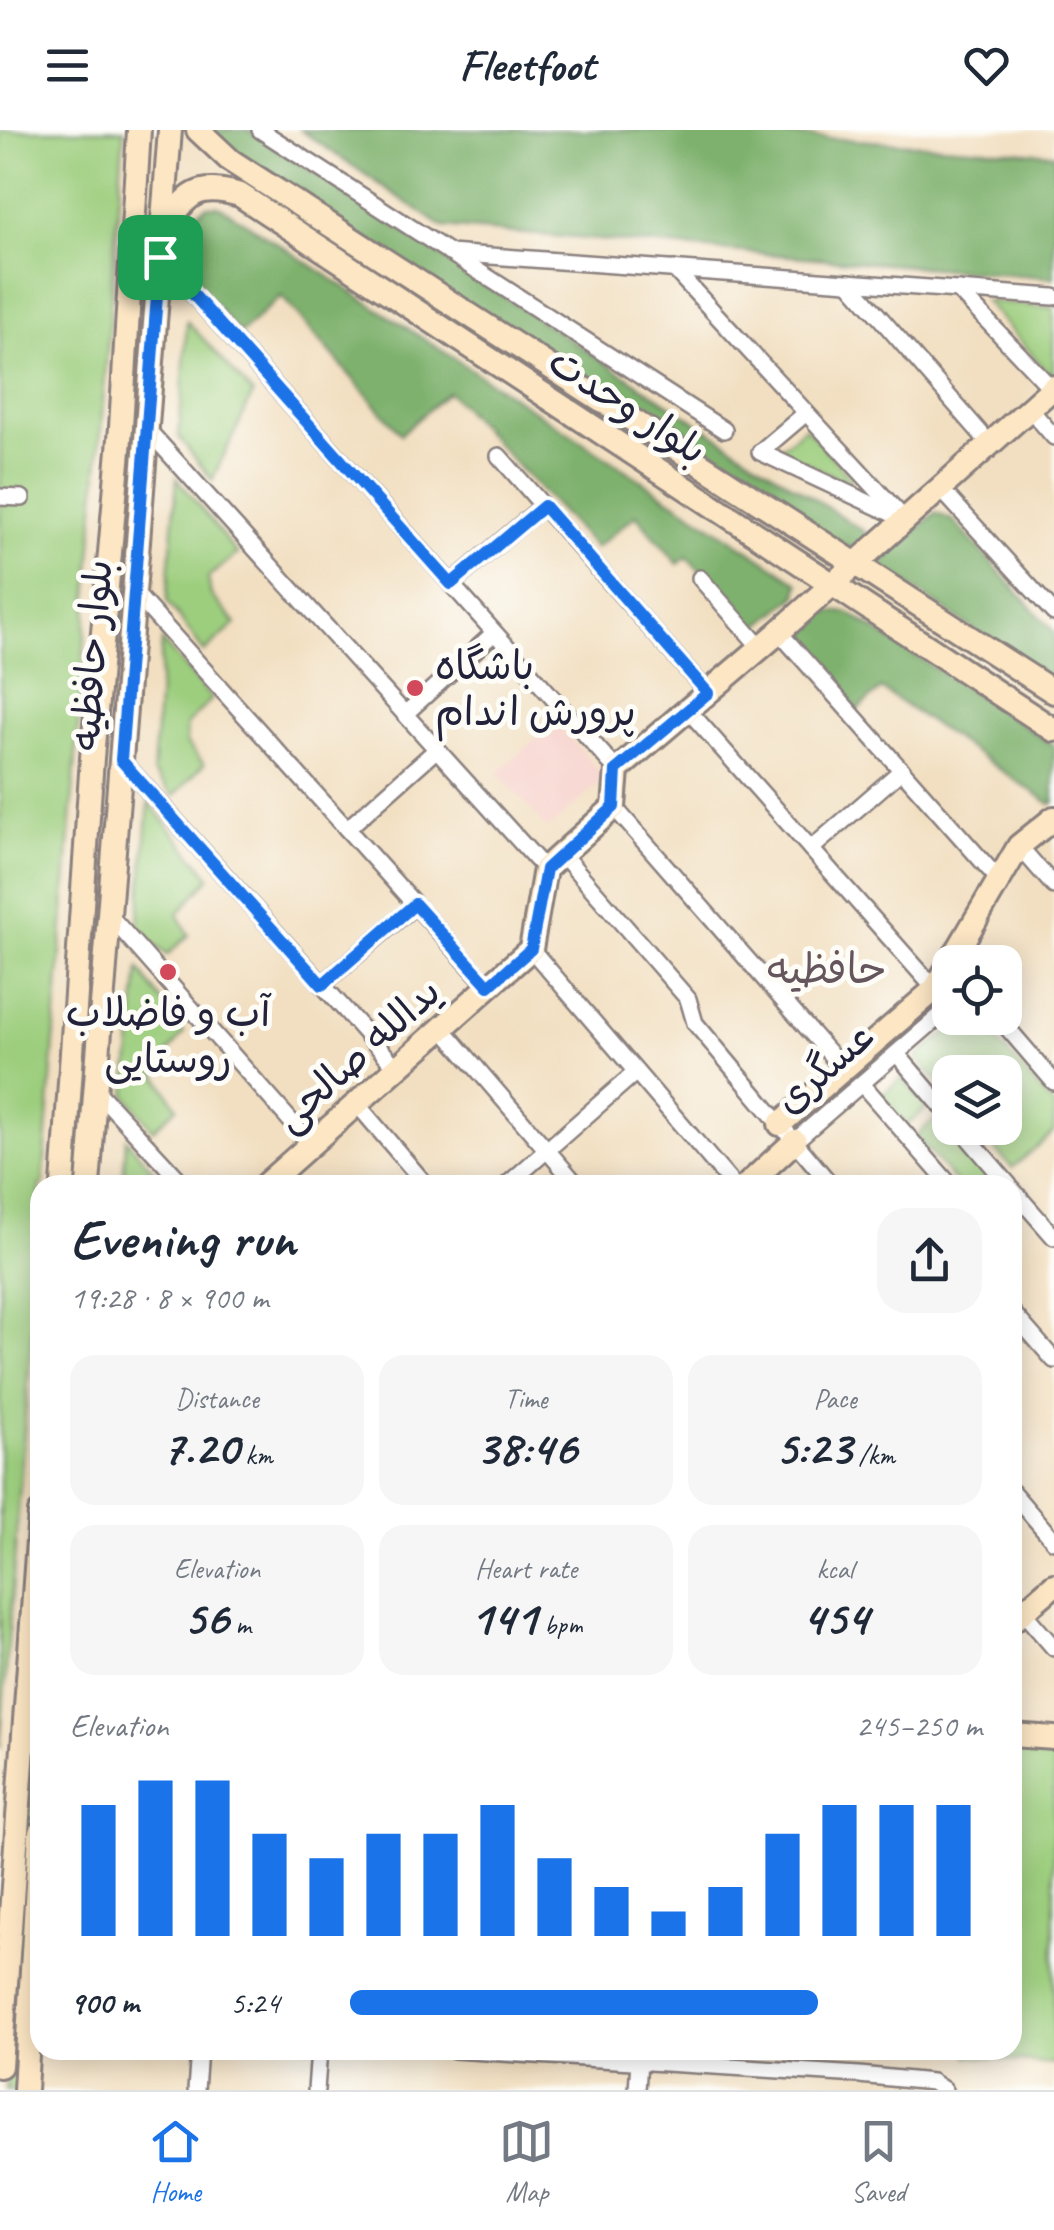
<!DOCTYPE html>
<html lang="en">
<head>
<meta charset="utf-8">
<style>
  body { margin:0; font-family:Caveat,"Playpen Sans Arabic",sans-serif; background:#f6f6f7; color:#1f2937; height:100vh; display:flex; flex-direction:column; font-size:38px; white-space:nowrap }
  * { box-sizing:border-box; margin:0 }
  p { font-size:32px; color:#747a83 }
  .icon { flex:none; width:55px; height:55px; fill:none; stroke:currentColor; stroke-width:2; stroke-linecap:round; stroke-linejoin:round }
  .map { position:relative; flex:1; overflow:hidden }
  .sheet { position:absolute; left:30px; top:1045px; width:992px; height:885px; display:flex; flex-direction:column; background:#fff; border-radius:30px; box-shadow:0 5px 25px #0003 }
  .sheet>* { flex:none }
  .controls { position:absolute; left:932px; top:815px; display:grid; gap:20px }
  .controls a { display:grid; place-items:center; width:90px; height:90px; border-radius:20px; background:#fff; box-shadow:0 5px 25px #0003; font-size:50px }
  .pin { position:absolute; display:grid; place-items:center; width:85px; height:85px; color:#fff; margin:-42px; border-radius:20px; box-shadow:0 5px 15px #0006 }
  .round { display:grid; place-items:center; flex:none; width:105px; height:105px; border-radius:30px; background:#f6f6f7 }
  .overview { display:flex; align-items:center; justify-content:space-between; height:170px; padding:0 40px }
  h1 { font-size:55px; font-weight:700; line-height:75px }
  .stats { display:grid; grid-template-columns:repeat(3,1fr); gap:15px; height:170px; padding:10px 40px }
  .stats div { display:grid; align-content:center; border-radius:25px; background:#f6f6f7; text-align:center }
  .stats b { font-size:50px; font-weight:700 }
  .stats small { font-size:28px; font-weight:400 }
  .stats p { font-size:28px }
  .chart { height:280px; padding:20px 40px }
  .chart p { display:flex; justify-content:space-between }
  .chart svg { width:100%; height:180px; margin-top:10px; stroke:#1a73e8; stroke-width:6 }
  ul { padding:0 40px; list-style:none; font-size:32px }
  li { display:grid; grid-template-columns:160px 120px 1fr; align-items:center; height:75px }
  li i { height:25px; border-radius:12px; background:#1a73e8 }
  header { display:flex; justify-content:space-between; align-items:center; height:130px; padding:0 40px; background:#fff; font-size:45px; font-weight:700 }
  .tab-bar { display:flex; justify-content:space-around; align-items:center; height:140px; border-top:2px solid #e0e1e3; background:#fff; font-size:28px; color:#747a83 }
  .tab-bar a { display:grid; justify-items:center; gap:5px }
  .tab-bar .selected { color:#1a73e8 }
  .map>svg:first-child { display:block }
</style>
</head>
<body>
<header><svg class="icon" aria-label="menu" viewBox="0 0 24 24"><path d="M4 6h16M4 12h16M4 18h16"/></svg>Fleetfoot<svg class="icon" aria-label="heart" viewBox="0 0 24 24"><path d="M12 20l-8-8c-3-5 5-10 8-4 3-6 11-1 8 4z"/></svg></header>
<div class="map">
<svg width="1054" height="1960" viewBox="0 0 1054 1960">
  <rect width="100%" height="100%" fill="#fdfcf7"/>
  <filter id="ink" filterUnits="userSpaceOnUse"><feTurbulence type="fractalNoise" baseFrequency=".01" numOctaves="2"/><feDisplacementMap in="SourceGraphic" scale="20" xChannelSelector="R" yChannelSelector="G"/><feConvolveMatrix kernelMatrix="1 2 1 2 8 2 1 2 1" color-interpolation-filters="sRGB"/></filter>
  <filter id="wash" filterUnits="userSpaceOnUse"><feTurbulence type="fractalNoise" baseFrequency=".0048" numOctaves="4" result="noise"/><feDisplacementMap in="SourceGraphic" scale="40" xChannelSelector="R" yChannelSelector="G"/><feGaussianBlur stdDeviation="2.25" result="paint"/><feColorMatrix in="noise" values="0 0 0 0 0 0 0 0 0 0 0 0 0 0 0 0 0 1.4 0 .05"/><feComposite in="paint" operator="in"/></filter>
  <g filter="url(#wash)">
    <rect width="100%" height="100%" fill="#f2dfc1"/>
    <polygon fill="#f7d0ca" points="555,592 606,648 548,699 497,643"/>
    <g fill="#9dce7e" stroke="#60785c" stroke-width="2.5">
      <polygon points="0,0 124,0 43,1055 40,1055 40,1095 0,1619"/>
      <polygon points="985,171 1054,178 1053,248"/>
      <polygon points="187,191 253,264 212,350 179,307"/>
      <polygon points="805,297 852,349 849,353 778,320"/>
      <polygon points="177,348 237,424 208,447 211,465 236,494 204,522 167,471"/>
      <polygon points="162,511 212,569 187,594 186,613 204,634 174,666 153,643"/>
      <polygon points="149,672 210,747 178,784 189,805 167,825 138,800"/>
      <polygon points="139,839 184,903 154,940 177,977 153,1000 126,965"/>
      <polygon points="964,888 977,888 1054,976 1054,1002 1012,1038 977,998 1005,998 1005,942 950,942 950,966 917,928"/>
      <polygon points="902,948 927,978 907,995 882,965"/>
      <polygon points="940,985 991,1045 980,1055 958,1055 916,1006"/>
      <polygon points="126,1009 166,1055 123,1055"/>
      <polygon points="40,1486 40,1598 18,1960 6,1960"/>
      <polygon points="1013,1621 1054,1624 1054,1934 968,1926 968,1920 1012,1920"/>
    </g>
    <g fill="#7eb16d" stroke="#506a54" stroke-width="2.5">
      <polygon points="206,0 248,0 868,404 858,419 840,416 229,21"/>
      <polygon points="300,0 712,0 1054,24 1054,148 443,97"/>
      <polygon points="206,76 218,76 226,80 799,453 797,465 754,500 687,427 678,434 636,385 595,418 448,262 401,304 281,166 240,204 182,137 191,89"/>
      <polygon points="935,383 953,390 1054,502 1054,555 879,435"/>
      <polygon points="828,481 849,483 1054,615 1054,672 1051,674 881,559 857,580 795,504"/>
    </g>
  </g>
  <g filter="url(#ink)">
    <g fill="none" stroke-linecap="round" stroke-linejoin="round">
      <g stroke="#8a807e" stroke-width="20">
        <g id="street">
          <polyline points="260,0 724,300"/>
          <polyline points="449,123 1054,167"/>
          <polyline points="160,127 617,640"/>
          <polyline points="674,139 905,390"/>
          <polyline points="849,152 990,314"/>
          <polyline points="958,160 1052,259"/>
          <polyline points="1030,279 1054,307"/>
          <polyline points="806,283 760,322 897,386"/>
          <polyline points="146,298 545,739"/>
          <polyline points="499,326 708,563"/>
          <polyline points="940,358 1054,483"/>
          <polyline points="0,367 22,368"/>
          <polyline points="700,448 760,517"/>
          <polyline points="451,454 543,376"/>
          <polyline points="134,462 489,857"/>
          <polyline points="779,502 999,750"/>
          <polyline points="688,580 935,859"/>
          <polyline points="405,584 494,503"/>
          <polyline points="121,630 397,938"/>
          <polyline points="614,677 843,939"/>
          <polyline points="347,699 437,619"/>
          <polyline points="1019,716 1054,756"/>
          <polyline points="811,719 902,640"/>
          <polyline points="562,724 688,869 695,893 831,1055"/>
          <polyline points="109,785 311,1014"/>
          <polyline points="531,819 733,1055"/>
          <polyline points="322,855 415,775"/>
          <polyline points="999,888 1054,952"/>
          <polyline points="442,898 577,1055"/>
          <polyline points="897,924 950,986"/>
          <polyline points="862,954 950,1055"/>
          <polyline points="95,959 184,1055"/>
          <polyline points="357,974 426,1055"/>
          <polyline points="960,998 1009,1055"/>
          <polyline points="795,1011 950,877"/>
          <polyline points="507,1055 636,942"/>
          <polyline points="1012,1059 1054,1107"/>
          <polyline points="1012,1182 1054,1230"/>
          <polyline points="1012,1362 1054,1411"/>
          <polyline points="1023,1482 1054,1518"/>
          <polyline points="454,1920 859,1945 932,1952 944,1960"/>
          <polyline points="196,1960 199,1920"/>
          <polyline points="316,1960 319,1920"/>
          <polyline points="637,1960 639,1931"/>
        </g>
      </g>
      <g stroke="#8a807e" stroke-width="28">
        <g id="secondary">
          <polyline points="198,0 231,31 1054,562"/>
          <path d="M163 100C188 65 195 52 240 65L1054 600"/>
          <polyline points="780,994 935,859 1019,716 1054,688"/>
          <polyline points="63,1055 92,628 121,297 139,0"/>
          <polyline points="88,1055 170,0"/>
          <polyline points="265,1055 531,819 545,739 614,677 617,640 779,502 1054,257"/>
          <polyline points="747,1055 795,1011"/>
          <polyline points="1012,1491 1054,1455"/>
          <polyline points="1012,1605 1054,1608"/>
          <polyline points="0,1936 40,1383"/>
          <polyline points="25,1960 40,1703"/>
        </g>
      </g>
      <use href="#street" stroke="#fff" stroke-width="15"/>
      <use href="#secondary" stroke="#fce6c4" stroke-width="22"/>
    </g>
  </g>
  <g fill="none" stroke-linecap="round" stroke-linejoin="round" filter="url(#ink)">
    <g stroke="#fff" stroke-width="20">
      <polygon id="route" points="160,127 451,454 544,376 708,563 616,640 614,677 546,739 531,819 489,856 415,774 322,855 121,630"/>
    </g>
    <use href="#route" stroke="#1a73e8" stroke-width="12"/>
  </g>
  <g fill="#d1495b" stroke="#fdfcf7" stroke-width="4">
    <circle cx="415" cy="558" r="10"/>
    <circle cx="168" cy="842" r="10"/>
  </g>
  <g text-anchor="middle" stroke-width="10" stroke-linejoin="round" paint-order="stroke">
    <g font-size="40" fill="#22223b" stroke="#fdfcf7">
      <text transform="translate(628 275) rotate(33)" y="14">بلوار وحدت</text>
      <text transform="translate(91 525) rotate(-86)" y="14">بلوار حافظیه</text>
      <text transform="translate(357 924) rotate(-42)" y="14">یدالله صالحی</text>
      <text transform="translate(824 937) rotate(-41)" y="14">عسگری</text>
    </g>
    <g font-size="40" fill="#22223b" stroke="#fdfcf7" text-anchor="start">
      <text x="435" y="549">باشگاه<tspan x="435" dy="46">پرورش اندام</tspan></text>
      <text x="168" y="896" text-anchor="middle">آب و فاضلاب<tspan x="168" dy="46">روستایی</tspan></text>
    </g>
    <g font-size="42" fill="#65565e" stroke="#fdfcf7">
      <text x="827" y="853">حافظیه</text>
    </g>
  </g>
</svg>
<div class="controls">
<a><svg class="icon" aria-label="locate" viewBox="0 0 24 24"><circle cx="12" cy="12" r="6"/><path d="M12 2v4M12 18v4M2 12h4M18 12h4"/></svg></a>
<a><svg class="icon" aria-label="layers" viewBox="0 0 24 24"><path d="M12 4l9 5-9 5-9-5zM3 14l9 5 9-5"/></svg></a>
</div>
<div class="pin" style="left:160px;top:127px;background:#1e9e55"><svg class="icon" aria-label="arrive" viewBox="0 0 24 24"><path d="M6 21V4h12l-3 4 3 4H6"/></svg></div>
<section class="sheet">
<div class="overview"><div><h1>Evening run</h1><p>19:28 · 8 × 900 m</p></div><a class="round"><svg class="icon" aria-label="share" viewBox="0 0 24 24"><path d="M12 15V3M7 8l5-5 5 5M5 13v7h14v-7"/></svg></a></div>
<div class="stats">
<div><p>Distance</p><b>7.20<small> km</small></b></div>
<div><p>Time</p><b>38:46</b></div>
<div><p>Pace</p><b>5:23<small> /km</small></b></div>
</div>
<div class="stats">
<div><p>Elevation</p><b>56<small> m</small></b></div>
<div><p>Heart rate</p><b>141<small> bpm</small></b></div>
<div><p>kcal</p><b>454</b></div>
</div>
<div class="chart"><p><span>Elevation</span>245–250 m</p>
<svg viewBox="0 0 160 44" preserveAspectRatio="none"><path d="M5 44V12M15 44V6M25 44V6M35 44V19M45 44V25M55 44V19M65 44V19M75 44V12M85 44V25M95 44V32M105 44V38M115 44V32M125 44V19M135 44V12M145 44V12M155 44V12"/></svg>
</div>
<ul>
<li><b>900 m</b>5:24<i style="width:74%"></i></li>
</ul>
</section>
</div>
<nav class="tab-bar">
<a class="selected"><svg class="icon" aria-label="home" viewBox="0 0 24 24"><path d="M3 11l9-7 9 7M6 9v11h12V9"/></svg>Home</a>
<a><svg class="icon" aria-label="map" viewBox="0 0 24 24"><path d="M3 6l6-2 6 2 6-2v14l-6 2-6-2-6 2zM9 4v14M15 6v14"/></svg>Map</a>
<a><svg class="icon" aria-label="saved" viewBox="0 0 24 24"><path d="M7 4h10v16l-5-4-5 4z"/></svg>Saved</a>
</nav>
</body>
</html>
